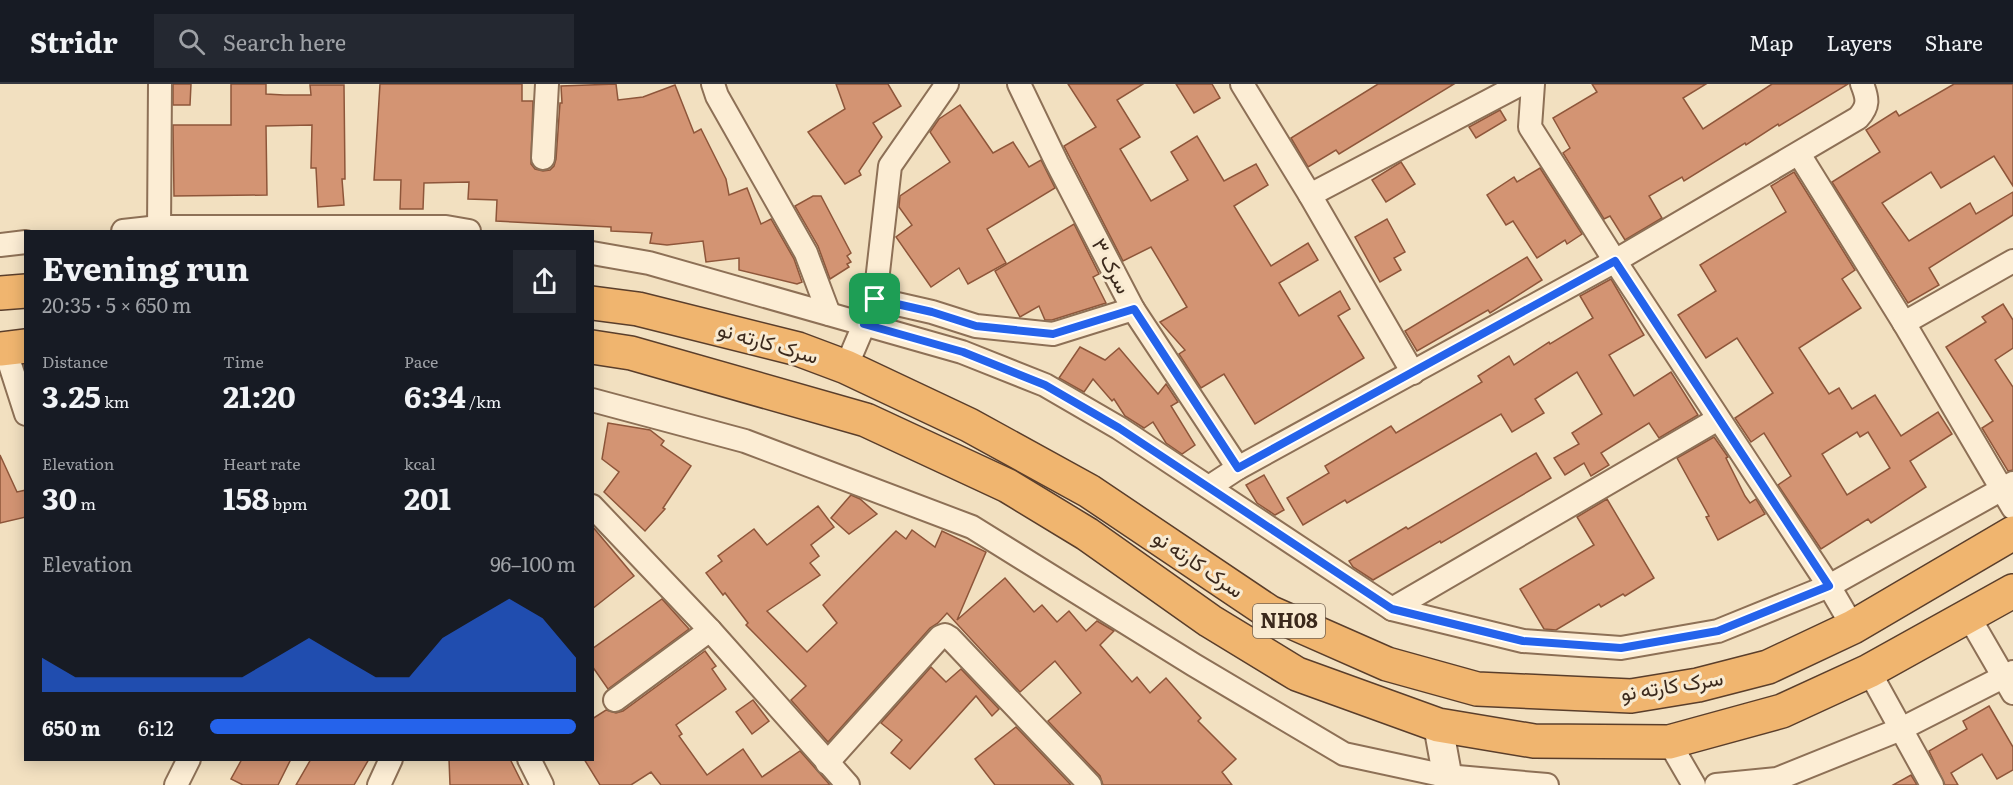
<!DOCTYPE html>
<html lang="en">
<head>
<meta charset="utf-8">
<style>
  body { margin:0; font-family:Literata,Vazirmatn,serif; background:#242831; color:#f1f3f6; height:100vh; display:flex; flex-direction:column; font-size:22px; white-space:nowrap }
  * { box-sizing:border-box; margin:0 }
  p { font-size:20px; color:#9ea1a6 }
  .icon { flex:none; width:33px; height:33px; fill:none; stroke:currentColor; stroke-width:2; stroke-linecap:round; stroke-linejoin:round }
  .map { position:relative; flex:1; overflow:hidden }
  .drawer { position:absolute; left:24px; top:146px; width:570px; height:531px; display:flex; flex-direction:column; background:#171b24; border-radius:0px; box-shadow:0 3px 15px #0003 }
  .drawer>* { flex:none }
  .pin { position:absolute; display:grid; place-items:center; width:51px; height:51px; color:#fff; margin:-26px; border-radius:12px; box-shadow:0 3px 9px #0006 }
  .round { display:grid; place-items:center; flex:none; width:63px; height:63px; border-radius:0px; background:#242831 }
  .overview { display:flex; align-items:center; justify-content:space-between; height:102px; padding:0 18px }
  h1 { font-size:33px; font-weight:700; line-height:45px }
  .figures { display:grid; grid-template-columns:repeat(3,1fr); gap:9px; height:102px; padding:6px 18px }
  .figures div { display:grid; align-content:center }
  .figures b { font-size:30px; font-weight:700 }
  .figures small { font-size:16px; font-weight:400 }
  .figures p { font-size:16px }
  .chart { height:168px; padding:12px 18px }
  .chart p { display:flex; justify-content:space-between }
  .chart svg { width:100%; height:108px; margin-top:6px; fill:#2563eb; opacity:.7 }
  ul { padding:0 18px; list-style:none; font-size:20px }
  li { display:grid; grid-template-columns:96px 72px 1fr; align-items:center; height:45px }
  li i { height:15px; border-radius:8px; background:#2563eb }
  header { display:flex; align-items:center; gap:36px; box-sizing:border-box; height:84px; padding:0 30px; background:#171b24; border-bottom:2px solid #363941 }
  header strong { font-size:28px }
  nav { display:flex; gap:33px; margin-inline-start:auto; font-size:21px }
  .search { width:420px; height:54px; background:#242831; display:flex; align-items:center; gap:15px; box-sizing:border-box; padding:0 21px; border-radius:0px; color:#9ea1a6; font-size:22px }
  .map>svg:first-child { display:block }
</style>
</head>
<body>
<header>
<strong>Stridr</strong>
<div class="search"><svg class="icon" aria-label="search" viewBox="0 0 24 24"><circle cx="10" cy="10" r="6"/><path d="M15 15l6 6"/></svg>Search here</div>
<nav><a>Map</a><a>Layers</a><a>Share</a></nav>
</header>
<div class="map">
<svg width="2013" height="701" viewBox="0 0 2013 701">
  <rect width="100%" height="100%" fill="#f2e0c0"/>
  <g fill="#d39473" stroke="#8e563a" stroke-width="1.5" fill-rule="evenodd">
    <polygon points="173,0 191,0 190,21 173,21"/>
    <polygon points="231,0 266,0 266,10 284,11 311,11 310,1 344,1 345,95 342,95 344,121 318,123 316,84 311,84 312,41 266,42 267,111 174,112 173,41 231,41"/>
    <polygon points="380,0 522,0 522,17 533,17 531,80 535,85 543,87 550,86 554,82 556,75 560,19 562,19 561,2 616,0 618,16 643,13 675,1 694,49 701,45 726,95 729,111 747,104 761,140 771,135 794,175 802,198 797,200 739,186 739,174 706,178 703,157 667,161 650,159 652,149 611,147 611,143 496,137 497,116 468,115 469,98 424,99 423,125 400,125 401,96 374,96"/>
    <polygon points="836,0 888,0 901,22 873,39 882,53 859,87 861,91 845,100 808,48 845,25"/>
    <polygon points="1068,0 1143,0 1117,16 1140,53 1120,65 1151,117 1188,96 1171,68 1197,52 1224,97 1256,80 1268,101 1234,122 1271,182 1308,159 1318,176 1279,199 1299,232 1340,207 1350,225 1338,232 1364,274 1255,340 1224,290 1201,304 1179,270 1185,266 1160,238 1187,223 1151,163 1123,177 1064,62 1096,43"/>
    <polygon points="1176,0 1212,0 1220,14 1194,29"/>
    <polygon points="1378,0 1454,0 1339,70 1336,66 1308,83 1291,54"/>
    <polygon points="1592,0 1706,0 1683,14 1703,45 1772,0 1848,0 1779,42 1778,40 1746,61 1745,59 1684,97 1682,93 1649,112 1662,134 1625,156 1610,132 1604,135 1563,69 1570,64 1553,34 1597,8"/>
    <polygon points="1954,0 2013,0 2013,102 1994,72 1941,104 1931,88 1882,119 1909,157 1970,119 1976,130 2013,108 2013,131 1929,184 1939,201 1908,219 1832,98 1880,68 1866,46 1896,27 1899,32"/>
    <polygon points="960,21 993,69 1013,58 1029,83 1041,76 1055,104 987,145 1006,179 968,200 959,184 931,203 896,153 912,141 899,123 900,112 950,78 930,48 939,35"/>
    <polygon points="1500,26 1506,36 1476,54 1469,43"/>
    <polygon points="1401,78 1415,100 1386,118 1372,96"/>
    <polygon points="1540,84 1582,150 1567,160 1565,156 1537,174 1513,137 1506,141 1487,111 1514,93 1517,98"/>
    <path d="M1794 88 1855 186 1842 195 1861 224 1799 264 1829 310 1839 304 1852 325 1875 311 1901 352 1938 328 1952 350 1910 377 1926 403 1871 439 1868 435 1821 465 1778 401 1791 392 1764 349 1751 358 1735 334 1773 309 1737 254 1706 274 1678 231 1716 207 1700 181 1786 128 1771 102ZM1857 348 1860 353 1868 348 1890 384 1847 411 1822 370Z"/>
    <polygon points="813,112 821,112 851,169 847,172 851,178 847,180 849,183 830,195 818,162 795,122"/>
    <polygon points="1387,135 1405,168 1394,174 1401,186 1380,198 1355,153"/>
    <polygon points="1074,140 1099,190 1093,193 1106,219 1052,236 1045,236 1039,222 1020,233 995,187"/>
    <polygon points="1527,173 1542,196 1490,229 1488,226 1417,267 1405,247"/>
    <polygon points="1611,195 1644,251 1609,271 1634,312 1671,288 1698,331 1659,354 1649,339 1601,369 1609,381 1591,392 1584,379 1565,391 1554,374 1579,360 1572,349 1602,330 1577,288 1535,315 1544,329 1512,348 1501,330 1347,419 1345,416 1303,441 1287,414 1329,389 1325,382 1391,342 1396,349 1482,298 1478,292 1509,272 1514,281 1549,258 1550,260 1593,234 1580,212"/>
    <polygon points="2003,220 2013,236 2013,264 1995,276 2013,303 2013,386 2008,387 1982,344 1993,337 1946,263 1986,238 1982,233"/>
    <polygon points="1080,263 1105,276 1119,264 1158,310 1166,300 1178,318 1171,322 1195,361 1182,370 1166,359 1153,338 1144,344 1125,332 1114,315 1112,317 1093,295 1084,308 1059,294"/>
    <polygon points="608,339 650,346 664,357 661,361 691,382 663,424 665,425 645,447 604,408 619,388 602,375"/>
    <polygon points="1714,353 1728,373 1726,374 1745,412 1750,419 1756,415 1765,430 1718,456 1706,433 1709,432 1677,374"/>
    <polygon points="1536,369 1551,394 1441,459 1440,457 1373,496 1353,483 1349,477 1406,443 1408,445"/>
    <polygon points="0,371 17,408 26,406 26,433 0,439"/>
    <polygon points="1264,391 1284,426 1275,431 1257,419 1246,401"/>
    <polygon points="851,411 860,415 877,430 849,450 831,434"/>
    <polygon points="1607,415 1654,494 1625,512 1623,510 1601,523 1599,520 1556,546 1544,545 1520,505 1594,461 1577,433"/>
    <polygon points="818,422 834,443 811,461 819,472 810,479 820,491 767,527 807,568 837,539 823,521 896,447 906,455 912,446 935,463 942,447 986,468 957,536 1005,494 1034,528 1042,521 1057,538 1069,527 1086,547 1097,537 1114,547 1100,561 1132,598 1137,593 1150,609 1166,594 1201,634 1198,637 1236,675 1222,688 1232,701 1103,701 1100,692 1048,637 1081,609 1055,577 1020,608 947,529 938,539 930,544 828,658 791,616 806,602 746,541 748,539 725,509 723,511 706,489 722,477 718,472 754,445 767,461"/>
    <polygon points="592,442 634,492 592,525"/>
    <polygon points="662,515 689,545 608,605 592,582 592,565"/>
    <polygon points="705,567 716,582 712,585 726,605 676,641 682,650 679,652 707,691 743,665 762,693 800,667 830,701 661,701 651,688 631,701 600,701 584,675 592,675 592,635 606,626 616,629 623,627"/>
    <polygon points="931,583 946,598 961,585 999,625 992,632 976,612 910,685 891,669 902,656 881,639"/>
    <polygon points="753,616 769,637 752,650 736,628"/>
    <polygon points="1989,622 2013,663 2013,686 1997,695 1982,670 1951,689 1958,701 1945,701 1929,667 1967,645 1963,637"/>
    <polygon points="1016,643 1071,701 995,701 975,675"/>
    <polygon points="242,675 291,675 278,701 243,701 231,695"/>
    <polygon points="311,675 369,675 354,701 296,701"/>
    <polygon points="449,675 510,675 523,701 450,701"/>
    <polygon points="1911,691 1917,701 1893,701"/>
  </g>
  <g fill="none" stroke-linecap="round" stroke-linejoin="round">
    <g stroke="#8d7056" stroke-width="26">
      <g id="minor">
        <polyline points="713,0 717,12 806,169 829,230"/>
        <polyline points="1019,0 1057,79 1133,225 1238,384"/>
        <polyline points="1242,0 1310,111 1413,289"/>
        <polyline points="1533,0 1530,43 1615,177 1829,502 1853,543"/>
        <polyline points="1799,70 1904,239 2013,424"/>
        <polyline points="543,74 547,0"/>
        <polyline points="1310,111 1521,0"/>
        <polyline points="123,147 159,143 446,143 469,147"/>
        <polyline points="159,147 160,0"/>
        <polyline points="0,161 26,158"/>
        <polyline points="592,169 649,179 962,268 1045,301 1119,344 1392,525 1523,557 1621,564 1718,547 1829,502 2013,399"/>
        <polyline points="875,215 932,228 976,242 1053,250 1133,225"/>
        <polyline points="1904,239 2013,177"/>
        <polyline points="5,265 26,330"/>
        <polyline points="846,283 875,215 890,82 947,0"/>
        <polyline points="592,316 745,357 972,443 1194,581 1344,670 1446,692 1547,701"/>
        <path d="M1209 403 1238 384 1615 177 1858 34C1869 22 1868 15 1862 0"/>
        <polyline points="592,422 710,546 848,701"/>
        <polyline points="1392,525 1718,335"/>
        <polyline points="1969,533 2013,609"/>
        <polyline points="1869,587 1932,701"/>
        <polyline points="615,616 710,546"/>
        <polyline points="1669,658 1694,701"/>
        <polyline points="529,675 542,701"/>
        <polyline points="827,679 940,553 945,551 950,554 1090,701"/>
        <polyline points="176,701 189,675"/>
        <polyline points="379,701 391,675"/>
        <polyline points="1716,701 1777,695 1901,645 2013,588"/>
      </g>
    </g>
    <g stroke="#8d7056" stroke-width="32">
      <polyline id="tertiary" points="1438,641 1449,701"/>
    </g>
    <g stroke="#5a3e2b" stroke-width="36">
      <g id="trunk">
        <polyline points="0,209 26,207"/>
        <polyline points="592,219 638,225 798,265 846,283 969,341 1089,407 1269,528 1387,580 1477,605 1631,612 1698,601 1768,583 1853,543 2013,449"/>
        <polyline points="592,263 631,269 866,336 1008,402 1087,450 1210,537 1297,590 1438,641 1534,657 1669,658 1782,627 1869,587 2013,507"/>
        <polyline points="0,265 26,262"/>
      </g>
    </g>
    <use href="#minor" stroke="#fcedd4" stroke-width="22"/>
    <use href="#tertiary" stroke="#fcedd4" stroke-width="28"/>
    <use href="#trunk" stroke="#f0b56f" stroke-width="33"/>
  </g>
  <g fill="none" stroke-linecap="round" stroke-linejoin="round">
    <g stroke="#fff" stroke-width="12">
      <polygon id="route" points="1615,177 1829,502 1718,547 1621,564 1523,557 1392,525 1119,344 1045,301 963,268 864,240 875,215 932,228 976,242 1053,250 1134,225 1238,384"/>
    </g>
    <use href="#route" stroke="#2563eb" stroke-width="8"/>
  </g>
  <g text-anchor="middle" stroke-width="6" stroke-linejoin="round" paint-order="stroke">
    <rect fill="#f8ead1" stroke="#746352" stroke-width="1.5" x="1253" y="520" width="72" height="34" rx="4.5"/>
    <g font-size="20" font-weight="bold" fill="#3b291c">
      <text x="1289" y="544">NH08</text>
    </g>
    <g font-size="21" fill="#3b291c" stroke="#f8ead1">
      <text transform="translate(1111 182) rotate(62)" y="7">سرک ۳</text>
      <text transform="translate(768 259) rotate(16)" y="7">سرک کارته نو</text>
      <text transform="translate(1198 480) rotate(34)" y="7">سرک کارته نو</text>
      <text transform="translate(1672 602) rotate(-9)" y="7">سرک کارته نو</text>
    </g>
  </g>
</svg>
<div class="pin" style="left:875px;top:215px;background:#1e9e55"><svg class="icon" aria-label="arrive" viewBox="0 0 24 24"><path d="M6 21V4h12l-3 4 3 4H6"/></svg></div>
<section class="drawer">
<div class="overview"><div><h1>Evening run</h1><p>20:35 · 5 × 650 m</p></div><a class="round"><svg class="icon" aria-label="share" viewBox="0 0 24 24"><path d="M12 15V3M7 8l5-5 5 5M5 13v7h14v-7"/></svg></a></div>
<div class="figures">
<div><p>Distance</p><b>3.25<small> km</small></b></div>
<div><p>Time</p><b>21:20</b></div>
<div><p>Pace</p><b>6:34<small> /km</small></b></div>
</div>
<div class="figures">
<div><p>Elevation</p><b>30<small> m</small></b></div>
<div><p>Heart rate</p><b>158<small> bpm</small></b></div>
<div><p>kcal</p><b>201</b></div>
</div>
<div class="chart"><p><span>Elevation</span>96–100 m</p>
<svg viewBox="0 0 160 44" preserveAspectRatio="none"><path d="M0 44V30L10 38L20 38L30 38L40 38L50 38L60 38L70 30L80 22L90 30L100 38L110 38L120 22L130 14L140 6L150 14L160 30V44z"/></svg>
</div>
<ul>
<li><b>650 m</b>6:12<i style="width:100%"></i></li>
</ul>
</section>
</div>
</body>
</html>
